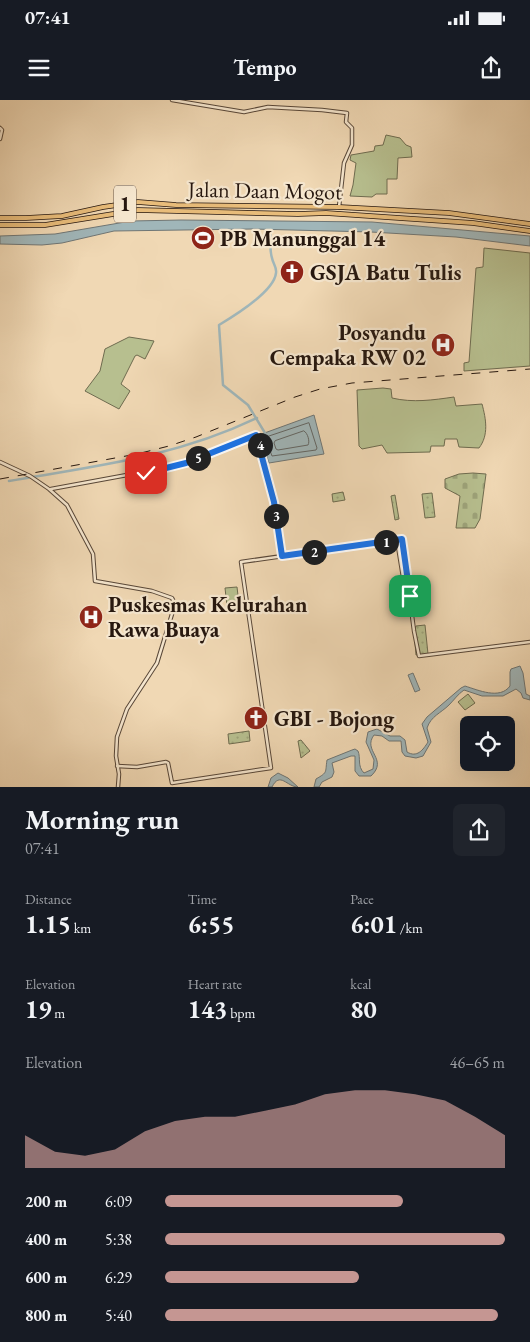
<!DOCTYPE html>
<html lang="en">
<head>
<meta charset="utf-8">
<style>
  body { margin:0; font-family:"EB Garamond",serif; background:#20242c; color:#f1f3f6; height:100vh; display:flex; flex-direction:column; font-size:19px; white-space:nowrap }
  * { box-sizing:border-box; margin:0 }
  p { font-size:16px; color:#9ea1a6 }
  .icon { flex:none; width:28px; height:28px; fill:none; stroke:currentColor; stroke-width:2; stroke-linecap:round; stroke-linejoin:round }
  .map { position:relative; height:687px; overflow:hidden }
  .panel { display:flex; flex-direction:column; background:#171b24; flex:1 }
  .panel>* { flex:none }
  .controls { position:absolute; left:460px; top:616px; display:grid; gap:10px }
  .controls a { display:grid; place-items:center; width:55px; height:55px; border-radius:8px; background:#171b24; box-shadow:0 5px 20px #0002; font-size:25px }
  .pin { position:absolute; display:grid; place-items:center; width:42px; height:42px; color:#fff; margin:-21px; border-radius:10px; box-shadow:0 2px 8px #0006 }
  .km { position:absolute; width:25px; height:25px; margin:-12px; border-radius:50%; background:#222; color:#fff; font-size:14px; line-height:25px; text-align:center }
  .round { display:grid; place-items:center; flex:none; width:52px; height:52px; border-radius:8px; background:#20242c }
  .overview { display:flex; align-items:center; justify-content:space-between; height:85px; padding:0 25px }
  h1 { font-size:28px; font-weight:700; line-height:38px }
  .metrics { display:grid; grid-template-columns:repeat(3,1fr); gap:8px; height:85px; padding:5px 25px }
  .metrics div { display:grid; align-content:center }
  .metrics b { font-size:25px; font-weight:700 }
  .metrics small { font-size:14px; font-weight:400 }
  .metrics p { font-size:14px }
  .chart { height:140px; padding:10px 25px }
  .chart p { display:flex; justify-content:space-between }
  .chart svg { width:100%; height:90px; margin-top:5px; fill:#c59692; opacity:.7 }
  ul { padding:0 25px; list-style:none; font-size:16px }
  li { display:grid; grid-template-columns:80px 60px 1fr; align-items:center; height:38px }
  li i { height:12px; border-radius:6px; background:#c59692 }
  .status { display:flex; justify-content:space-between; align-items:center; height:35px; padding:0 25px; background:#171b24; direction:ltr }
  .status svg { height:14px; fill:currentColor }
  header { display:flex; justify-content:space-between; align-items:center; height:65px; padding:0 25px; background:#171b24; font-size:22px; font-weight:700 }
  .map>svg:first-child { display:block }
</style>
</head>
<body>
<div class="status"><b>07:41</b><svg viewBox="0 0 49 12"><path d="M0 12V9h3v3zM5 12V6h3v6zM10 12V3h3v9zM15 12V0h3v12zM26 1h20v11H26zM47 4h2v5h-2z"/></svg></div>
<header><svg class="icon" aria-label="menu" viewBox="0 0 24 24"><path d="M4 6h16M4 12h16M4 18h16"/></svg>Tempo<svg class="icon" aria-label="share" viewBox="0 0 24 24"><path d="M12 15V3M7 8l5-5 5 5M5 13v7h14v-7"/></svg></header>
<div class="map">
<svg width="530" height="687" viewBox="0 0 530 687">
  <defs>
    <pattern id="cemetery-stones" width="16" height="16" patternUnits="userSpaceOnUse" patternTransform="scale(1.25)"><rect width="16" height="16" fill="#b7bf8f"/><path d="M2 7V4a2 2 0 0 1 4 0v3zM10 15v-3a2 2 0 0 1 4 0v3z" fill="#9da37a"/></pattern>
    <pattern id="park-dots" width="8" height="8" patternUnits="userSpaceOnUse" patternTransform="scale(1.25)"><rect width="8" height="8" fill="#b7bf8f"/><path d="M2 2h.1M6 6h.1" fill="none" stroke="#9da37a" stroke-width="1.8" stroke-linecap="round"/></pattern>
  </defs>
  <rect width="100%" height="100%" fill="#f0d8b4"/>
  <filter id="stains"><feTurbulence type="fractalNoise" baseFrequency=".004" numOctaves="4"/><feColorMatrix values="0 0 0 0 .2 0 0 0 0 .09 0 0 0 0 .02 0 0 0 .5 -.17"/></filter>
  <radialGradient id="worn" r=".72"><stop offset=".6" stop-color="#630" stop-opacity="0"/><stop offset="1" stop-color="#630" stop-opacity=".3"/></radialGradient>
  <g fill="#b7bf8f" stroke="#6e6b4f">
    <polygon points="386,35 400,38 406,45 411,47 412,57 398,58 397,79 387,79 387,94 376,94 372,97 350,96 353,85 356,63 350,60 351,55 374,51 375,46 383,45"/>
    <polygon points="484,148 530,153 530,266 464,271 464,263 469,262 476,168 483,167"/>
    <polygon points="129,237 154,241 145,259 137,255 135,256 121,284 130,291 119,309 85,291 100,271 105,249"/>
    <path d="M383 288 391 289 392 298C413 303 433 300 454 297L456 306 482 304C486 319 489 335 479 348L459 347 457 339H445L444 346H431L430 352 387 353 382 345 362 349 359 346 357 290Z"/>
    <polygon points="237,487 239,504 227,506 225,488"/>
    <polygon points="468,594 475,603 465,610 458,602"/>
  </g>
  <polygon fill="url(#cemetery-stones)" stroke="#6e6b4f" points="473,373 486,374 480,419 475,428 456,428 460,396 445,388 445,379 459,374"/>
  <g fill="url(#park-dots)" stroke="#6e6b4f">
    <polygon points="343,392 345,400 333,402 332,394"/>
    <polygon points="432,393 435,417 425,418 422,394"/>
    <polygon points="395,395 399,419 395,420 391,396"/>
    <polygon points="425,525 428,554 416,555 414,531 416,526"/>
    <polygon points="249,631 250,641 229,644 228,634"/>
    <polygon points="301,640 310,651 301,658 298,641"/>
  </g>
  <g fill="#a0b6b9" stroke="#6f7675">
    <polygon points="181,120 372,122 530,136 530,146 456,137 371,132 252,129 114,131 62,143 42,145 0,144 0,136 55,134 131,121"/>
    <polygon points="314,315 324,354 269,363 259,335"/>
    <path d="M520 566 523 573 526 594 530 596V600L523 598 521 593 516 589 503 596H482L464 590C458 594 454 600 449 605 441 613 431 616 427 628L431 642 423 656 416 658 405 656 402 652 401 641H389L382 636 374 635C362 651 389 659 371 676H359L355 671V656H351L332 663 334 672 332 677 322 682 319 687H314L316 679C328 672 325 673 327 660L352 650 355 649 358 651C361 658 357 666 364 673L373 669 374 660 366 642 368 632 377 629 390 636H400L405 640 407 652C417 658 423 650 428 642L422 624 427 617 461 588 465 586C478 590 500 600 510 586V572L511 569Z"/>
    <polygon points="413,573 420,590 415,592 408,575"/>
    <path d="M278 673 288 678 298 687C287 687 280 671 272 687H268L271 678Z"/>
  </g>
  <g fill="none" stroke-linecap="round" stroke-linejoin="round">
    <g stroke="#636664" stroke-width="1">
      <polygon points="309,323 317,348 316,350 272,356 266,340 267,337"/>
      <path d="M304 331C308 333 310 342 308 345L278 350 276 349 274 343 275 341Z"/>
    </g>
    <g stroke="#a0b6b9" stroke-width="2.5">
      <path d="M265 333 248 305 223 285 219 225C234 216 274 192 276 173 277 167 273 164 272 158 269 149 271 136 271 127"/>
      <path d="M9 381C96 366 176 357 257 318"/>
    </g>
    <g stroke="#584738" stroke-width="4.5">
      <g id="tertiary">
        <polyline points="172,0 244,12 268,7 322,10 347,13 346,22 352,28 352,45 344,63 339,107"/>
        <polyline points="0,28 2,30 0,39"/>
        <polyline points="0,362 30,376 49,389 67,405 93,454 95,481 152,491 172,498 173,500 172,514 157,563 127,609 117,637 116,656 119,674 118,687"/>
        <polyline points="51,389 165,368 196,359 256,335 274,402 282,456"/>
        <polyline points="397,440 406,496 410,499"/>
        <polyline points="117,666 137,667 166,662 168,663 172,683 271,668 241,462 402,439 414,531 419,556 530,542"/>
      </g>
    </g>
    <g stroke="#26170f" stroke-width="5.5">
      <g id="trunk">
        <polyline points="0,118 26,118 62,116 103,107 138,102 176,105 339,107 449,113 530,124"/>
        <polyline points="0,125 45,125 138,110 298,114 326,113 473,123 530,131"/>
      </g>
    </g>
    <use href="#tertiary" stroke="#f5e6ce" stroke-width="2.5"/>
    <use href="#trunk" stroke="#e8bc7a" stroke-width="4"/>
    <polyline stroke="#26170f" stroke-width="1" stroke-dasharray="9 9" stroke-linecap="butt" points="0,379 137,354 169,346 196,337 295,297 320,289 352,283 530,269"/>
  </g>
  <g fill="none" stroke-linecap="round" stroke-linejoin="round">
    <g stroke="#fff" stroke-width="10">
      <polyline id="route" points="146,373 186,363 256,335 274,402 282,456 402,439 410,496"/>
    </g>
    <use href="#route" stroke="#1a73e8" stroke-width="6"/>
  </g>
  <defs>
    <g id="stadium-disc" transform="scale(1.25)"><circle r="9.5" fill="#8f2418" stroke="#f5e6ce"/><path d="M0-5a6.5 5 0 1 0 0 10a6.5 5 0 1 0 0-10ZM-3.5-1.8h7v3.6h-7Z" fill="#fff"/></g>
    <g id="church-disc" transform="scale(1.25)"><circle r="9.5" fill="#8f2418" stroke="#f5e6ce"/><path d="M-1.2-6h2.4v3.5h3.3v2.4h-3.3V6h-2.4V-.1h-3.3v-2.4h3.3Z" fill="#fff"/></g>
    <g id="hospital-disc" transform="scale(1.25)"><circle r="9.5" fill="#8f2418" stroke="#f5e6ce"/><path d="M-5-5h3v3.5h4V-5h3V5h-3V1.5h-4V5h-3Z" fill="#fff"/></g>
  </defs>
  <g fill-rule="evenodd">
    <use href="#stadium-disc" x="203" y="138"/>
    <use href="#church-disc" x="292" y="172"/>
    <use href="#hospital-disc" x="443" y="245"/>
    <use href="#hospital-disc" x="91" y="517"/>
    <use href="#church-disc" x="256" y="618"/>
  </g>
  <g text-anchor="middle" stroke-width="4.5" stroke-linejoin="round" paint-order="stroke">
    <rect fill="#f5e6ce" stroke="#645548" stroke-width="1" x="114" y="85.5" width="22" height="37" rx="4"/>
    <g font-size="21" font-weight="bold" fill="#26170f">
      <text x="125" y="111">1</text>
    </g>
    <g font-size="22" fill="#26170f" stroke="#f5e6ce">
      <text transform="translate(265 90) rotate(1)" y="8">Jalan Daan Mogot</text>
    </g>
    <g font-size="22" font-weight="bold" fill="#26170f" stroke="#f5e6ce" text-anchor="start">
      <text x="220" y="146">PB Manunggal 14</text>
      <text x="310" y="180">GSJA Batu Tulis</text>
      <text x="426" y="240" text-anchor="end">Posyandu<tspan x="426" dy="25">Cempaka RW 02</tspan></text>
      <text x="108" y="512">Puskesmas Kelurahan<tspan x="108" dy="25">Rawa Buaya</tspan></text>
      <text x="274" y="626">GBI - Bojong</text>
    </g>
  </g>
  <rect width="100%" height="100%" filter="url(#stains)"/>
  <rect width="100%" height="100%" fill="url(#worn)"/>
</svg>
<div class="controls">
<a><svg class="icon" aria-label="locate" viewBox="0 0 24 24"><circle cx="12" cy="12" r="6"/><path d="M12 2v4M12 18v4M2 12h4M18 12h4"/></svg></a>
</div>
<div class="pin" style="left:410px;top:496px;background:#1e9e55"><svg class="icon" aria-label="arrive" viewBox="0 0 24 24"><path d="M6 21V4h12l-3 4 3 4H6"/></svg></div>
<div class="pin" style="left:146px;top:373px;background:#d93025"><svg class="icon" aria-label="check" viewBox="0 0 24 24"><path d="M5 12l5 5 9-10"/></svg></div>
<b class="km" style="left:386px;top:442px">1</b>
<b class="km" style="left:314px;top:452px">2</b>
<b class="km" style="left:276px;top:416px">3</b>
<b class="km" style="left:260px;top:345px">4</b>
<b class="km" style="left:198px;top:358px">5</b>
</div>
<section class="panel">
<div class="overview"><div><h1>Morning run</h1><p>07:41</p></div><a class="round"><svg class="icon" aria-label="share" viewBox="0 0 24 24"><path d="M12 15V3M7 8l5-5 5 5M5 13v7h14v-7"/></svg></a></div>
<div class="metrics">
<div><p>Distance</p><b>1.15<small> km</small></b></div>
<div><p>Time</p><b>6:55</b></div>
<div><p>Pace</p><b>6:01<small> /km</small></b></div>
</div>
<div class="metrics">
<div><p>Elevation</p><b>19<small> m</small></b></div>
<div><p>Heart rate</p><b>143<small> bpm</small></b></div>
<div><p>kcal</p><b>80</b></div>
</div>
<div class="chart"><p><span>Elevation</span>46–65 m</p>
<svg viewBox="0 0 160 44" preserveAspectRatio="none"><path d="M0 44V28L10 36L20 38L30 35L40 26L50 21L60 19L70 19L80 16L90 13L100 8L110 6L120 6L130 8L140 11L150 19L160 28V44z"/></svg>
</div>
<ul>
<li><b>200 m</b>6:09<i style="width:70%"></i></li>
<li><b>400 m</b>5:38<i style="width:100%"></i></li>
<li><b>600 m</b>6:29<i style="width:57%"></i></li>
<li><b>800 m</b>5:40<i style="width:98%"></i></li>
</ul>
</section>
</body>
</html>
